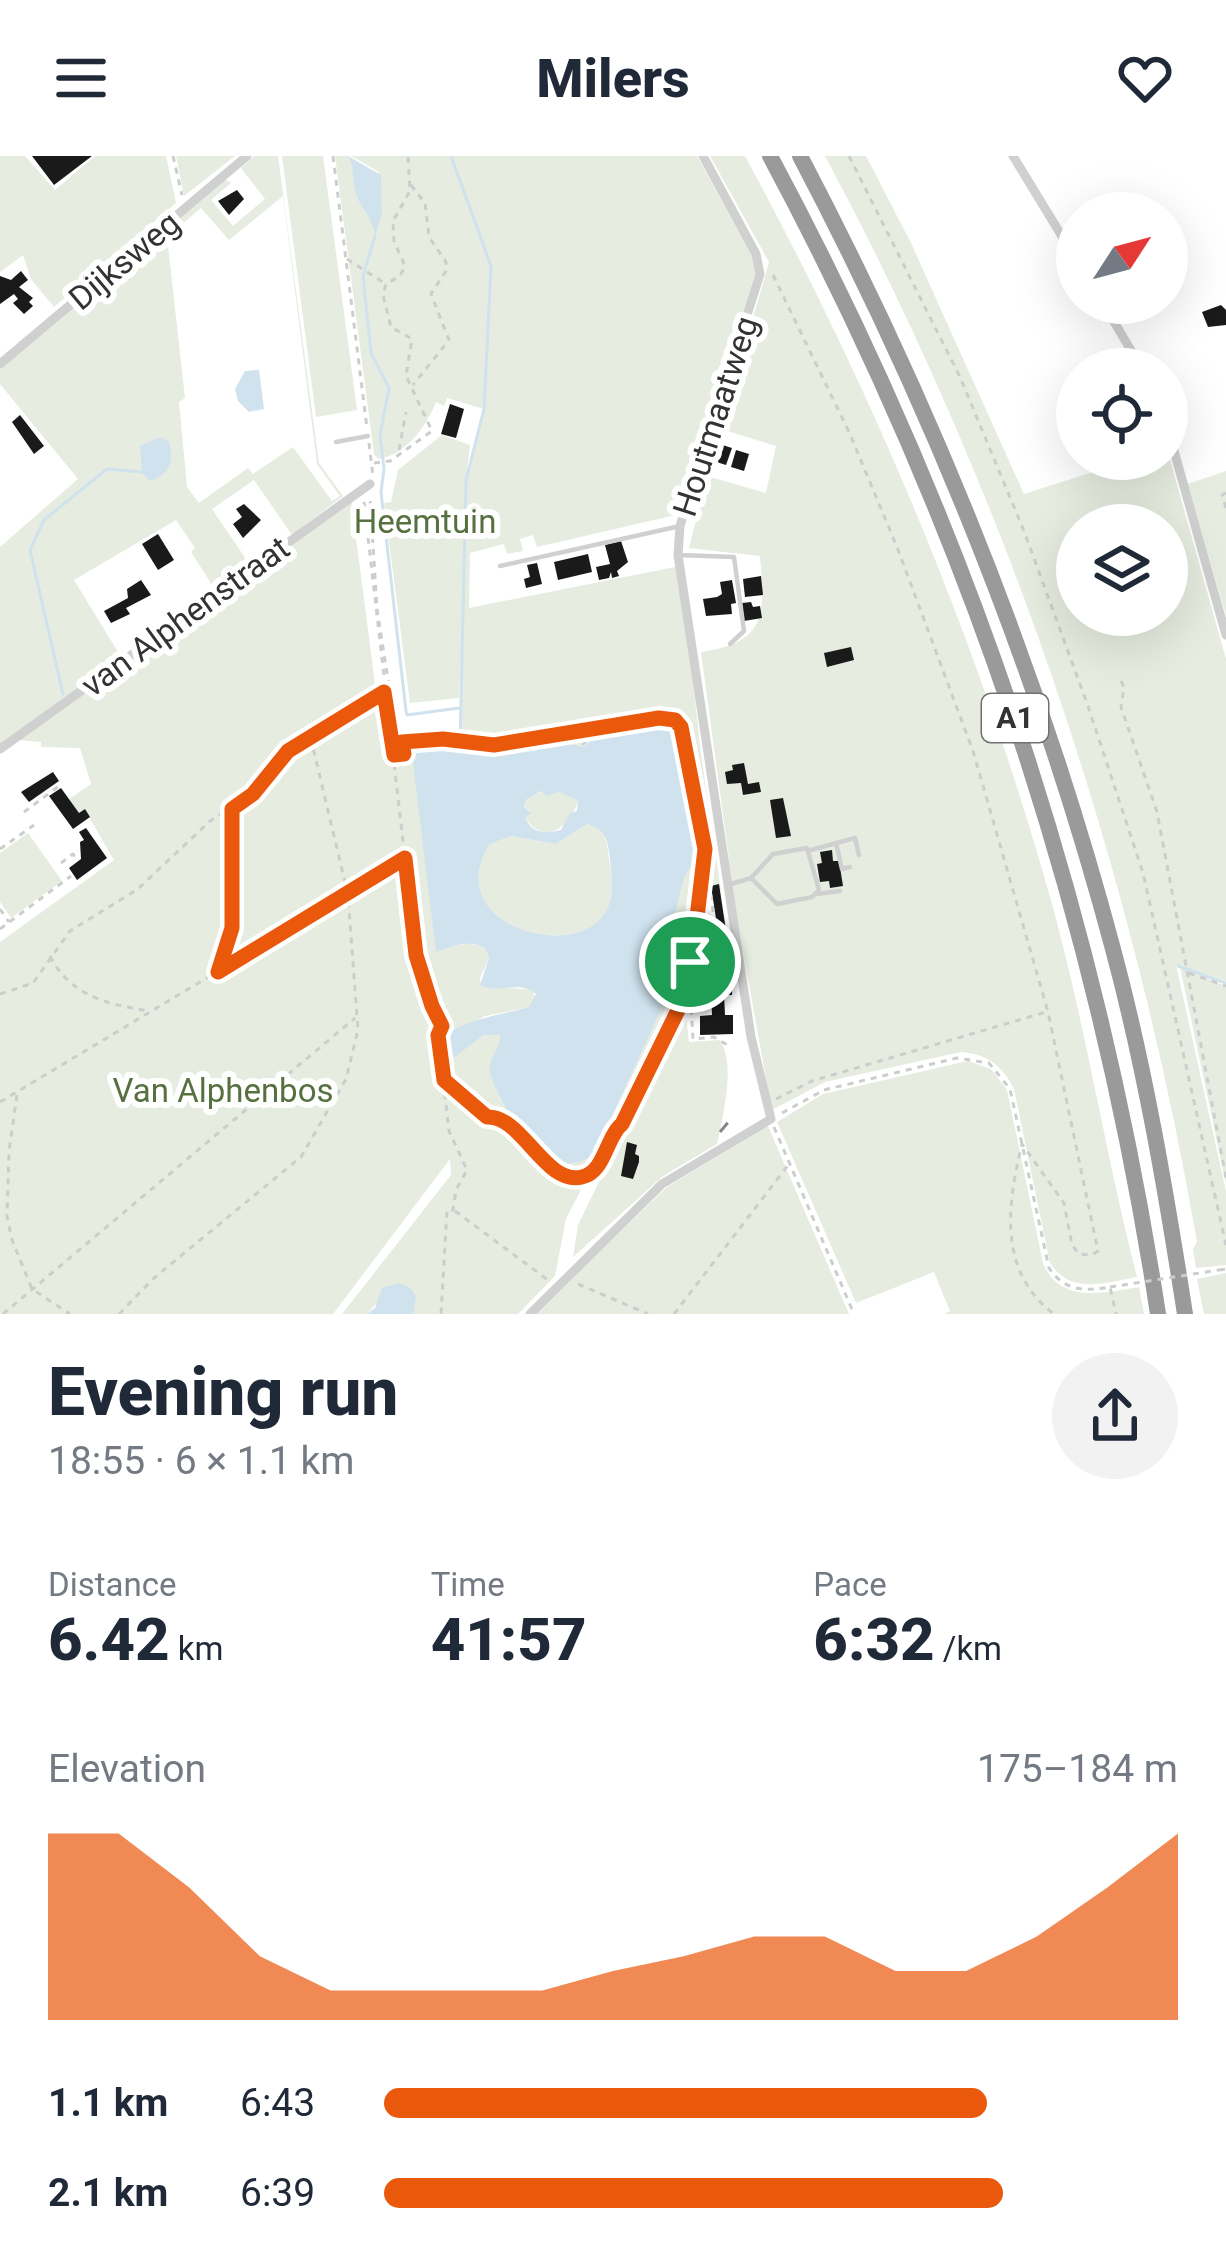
<!DOCTYPE html>
<html lang="en">
<head>
<meta charset="utf-8">
<style>
  body { margin:0; font-family:Roboto,sans-serif; background:#f2f2f3; color:#1f2937; height:100vh; display:flex; flex-direction:column; font-size:45px; white-space:nowrap }
  * { box-sizing:border-box; margin:0 }
  p { font-size:39px; color:#747a83 }
  .icon { flex:none; width:66px; height:66px; fill:none; stroke:currentColor; stroke-width:2; stroke-linecap:round; stroke-linejoin:round }
  .map { position:relative; height:1158px; overflow:hidden }
  .sheet { display:flex; flex-direction:column; background:#fff; flex:1 }
  .sheet>* { flex:none }
  .needle { width:78px; rotate:54deg }
  .buttons { position:absolute; left:1056px; top:36px; display:grid; gap:24px }
  .buttons a { display:grid; place-items:center; width:132px; height:132px; border-radius:50%; background:#fff; box-shadow:0 12px 48px #0002; font-size:60px }
  .pin { position:absolute; display:grid; place-items:center; width:102px; height:102px; color:#fff; margin:-51px; border:6px solid #fff; border-radius:50%; box-shadow:0 3px 12px #0007 }
  .round { display:grid; place-items:center; flex:none; width:126px; height:126px; border-radius:63px; background:#f2f2f3 }
  .headline { display:flex; align-items:center; justify-content:space-between; height:204px; padding:0 48px }
  h1 { font-size:66px; font-weight:800; line-height:90px }
  .stats { display:grid; grid-template-columns:repeat(3,1fr); gap:18px; height:204px; padding:12px 48px }
  .stats div { display:grid; align-content:center }
  .stats b { font-size:60px; font-weight:800 }
  .stats small { font-size:33px; font-weight:400 }
  .stats p { font-size:33px }
  .chart { height:336px; padding:24px 48px }
  .chart p { display:flex; justify-content:space-between }
  .chart svg { width:100%; height:216px; margin-top:12px; fill:#ea580c; opacity:.7 }
  ul { padding:0 48px; list-style:none; font-size:39px }
  li { display:grid; grid-template-columns:192px 144px 1fr; align-items:center; height:90px }
  li i { height:30px; border-radius:15px; background:#ea580c }
  header { display:flex; justify-content:space-between; align-items:center; height:156px; padding:0 48px; background:#fff; font-size:54px; font-weight:800 }
  .map>svg:first-child { display:block }
</style>
</head>
<body>
<header><svg class="icon" aria-label="menu" viewBox="0 0 24 24"><path d="M4 6h16M4 12h16M4 18h16"/></svg>Milers<svg class="icon" aria-label="heart" viewBox="0 0 24 24"><path d="M12 20l-8-8c-3-5 5-10 8-4 3-6 11-1 8 4z"/></svg></header>
<div class="map">
<svg width="1226" height="1158" viewBox="0 0 1226 1158">
  <rect width="100%" height="100%" fill="#fff"/>
  <g fill="#e6ecdf" fill-rule="evenodd">
    <polygon points="0,0 25,0 55,34 95,0 166,0 176,47 54,151 31,123 23,99 0,116"/>
    <polygon points="176,0 235,0 184,40"/>
    <path d="M254 0H278L319 307 343 340 292 379 254 324 212 353 250 409 216 435 191 396 195 392 176 364 74 424 121 501 0 588V391L78 323 0 228V212L225 23 231 27 211 44 233 70 265 43 241 12ZM283 40 317 308 340 340 332 345 293 291 253 318 248 312 199 347 187 331 179 246 185 242 167 81 201 52 229 84Z"/>
    <polygon points="282,0 323,0 357,254 316,261"/>
    <path d="M335 0H348C356 14 353 25 358 40 362 54 373 62 375 77L382 46 379 16 351 0H697L754 103 755 118 680 358 537 391 533 379 520 383 523 395 507 398 504 388 470 397 469 452 675 411 676 373 701 598 721 735 708 739 715 789 692 781 680 840 566 1063 555 1120 518 1158H413V1148L377 1147 367 1158H342L451 1019 450 1003 333 1158H0V786L114 704 85 654 79 657 69 643 91 628 80 592 41 591V586L18 584 351 343 375 528 384 530 404 582 460 581 463 453 459 542 410 547 384 347 391 346 398 314 442 279 470 289 466 323 484 253 447 242 444 250 436 246C426 271 406 299 378 303L374 298ZM679 574 677 614 692 638 701 693C697 703 689 711 685 721 674 747 685 757 658 773L677 797 669 837 594 999 570 1009 548 1005C528 989 493 941 492 916 491 901 501 893 500 879H484L455 901 447 899 449 879 485 860 529 851 536 843 532 834 481 829 480 822 489 802 485 792C467 783 453 791 436 795L426 704 423 587C447 587 467 593 490 594 526 597 545 578 583 591L599 577Z"/>
    <path d="M710 0H745C874 238 979 487 1052 748 1086 871 1105 997 1137 1121 1104 1127 1071 1139 1050 1107L1014 933C1002 909 987 898 961 896L825 926 772 954 771 950 737 762 701 496C768 487 765 456 760 400L689 392 707 320 766 337 776 290 721 273 769 106Z"/>
    <path d="M825 0H866L911 87 1024 338 1134 303H1167V293L1226 503V825L1176 809 1226 1035V1109L1196 1112 1193 1093 1197 1086C1131 705 1007 340 825 0ZM1167 369V459H1077V369Z"/>
    <polygon points="1226,315 1226,460 1188,328"/>
    <path d="M543 635 548 639 561 636 578 645C571 670 545 691 525 662L529 654 524 652 527 643Z"/>
    <path d="M587 668C606 673 607 686 609 703 611 715 613 729 611 741 597 815 435 774 490 688L511 680 556 688Z"/>
    <polygon points="28,677 62,725 11,762 0,746 0,697"/>
    <polygon points="1180,811 1226,830 1226,1028"/>
    <path d="M685 849 689 886 720 884C736 910 723 959 717 988L663 1020 573 1101 578 1069Z"/>
    <path d="M968 905 991 913 1007 934 1043 1107C1060 1148 1103 1137 1139 1131L1144 1158H944L950 1155 934 1116 856 1147 777 966 823 938Z"/>
    <polygon points="768,970 849,1158 534,1158 667,1031"/>
    <polygon points="1226,1117 1226,1158 1204,1158 1197,1123"/>
  </g>
  <g fill="#cfe2ee" fill-rule="evenodd">
    <path d="M348 0 381 19 382 57 375 80C373 63 364 56 357 41 351 26 356 14 348 0Z"/>
    <polygon points="259,214 264,253 249,256 238,245 235,233 245,215"/>
    <path d="M160 281 169 286C175 305 169 318 150 325L142 317 140 290Z"/>
    <path d="M659 564 674 567 679 574 677 614 692 638 701 693C697 703 689 711 685 721 674 747 685 756 658 774L674 786 677 797 669 837 594 999C580 1007 564 1012 547 1005 530 997 492 934 490 915 488 901 501 893 500 879H484L455 901 447 899C446 893 445 884 449 878 460 865 512 856 529 851L536 838C518 823 499 839 480 829L489 802 485 792C468 783 453 790 436 796L411 590C439 584 460 592 488 594 525 598 544 578 583 591L604 575ZM542 635 546 640 560 636 578 645 577 655 570 657 561 674C546 677 533 679 525 662L531 657 524 651 527 643ZM587 668C606 673 608 686 610 703 611 716 613 729 611 741 597 815 435 774 490 688L511 680 556 688Z"/>
    <polygon points="399,1127 410,1132 416,1140 413,1158 367,1158 375,1152 382,1132"/>
  </g>
  <g fill="none" stroke-linecap="round" stroke-linejoin="round">
    <g stroke="#cfe2ee" stroke-width="3">
      <polyline points="451,0 491,110 484,253 466,324 460,589"/>
      <polyline points="375,80 363,120 371,197 389,232 380,279 384,313 381,336 406,555 407,559 459,552"/>
      <polyline points="63,538 30,394 44,364 107,313 142,316"/>
      <polyline points="1178,810 1226,827"/>
    </g>
  </g>
  <g fill="#1a1a1a">
    <polygon points="32,0 92,0 54,29"/>
    <polygon points="237,34 244,43 229,59 218,45"/>
    <polygon points="21,115 28,124 19,131 33,142 29,146 33,150 24,158 13,147 18,143 14,138 0,148 0,120 11,124"/>
    <polygon points="1221,149 1226,154 1226,169 1208,171 1202,156"/>
    <polygon points="450,248 464,253 456,282 441,278"/>
    <polygon points="20,259 44,290 34,298 12,266"/>
    <polygon points="716,287 732,292 726,309 710,304"/>
    <polygon points="736,294 749,298 744,315 731,311"/>
    <polygon points="244,348 261,364 243,382 233,368 242,361 236,353"/>
    <polygon points="158,378 174,404 158,414 142,388"/>
    <polygon points="621,385 628,406 617,415 619,420 612,422 611,416 609,422 599,424 596,411 610,408 605,389"/>
    <polygon points="588,398 592,416 558,424 554,406"/>
    <polygon points="537,407 542,428 526,432 524,423 530,421 527,409"/>
    <polygon points="761,420 763,439 745,441 743,423"/>
    <polygon points="141,424 151,439 126,452 130,458 111,467 104,455 128,442 127,433"/>
    <polygon points="732,424 736,447 731,448 732,458 706,460 703,443 717,441 722,438 720,426"/>
    <polygon points="751,446 753,451 760,450 762,462 744,465 742,447"/>
    <polygon points="851,491 854,504 827,511 824,497"/>
    <polygon points="744,607 748,628 759,626 761,636 743,639 741,627 727,628 725,616 733,614 732,609"/>
    <polygon points="53,616 59,625 29,646 21,636"/>
    <polygon points="61,632 79,657 85,653 90,661 73,673 49,640"/>
    <polygon points="783,642 791,680 776,682 770,644"/>
    <polygon points="86,672 107,702 77,724 69,712 81,703 80,686 84,684 79,676"/>
    <polygon points="832,694 833,705 839,705 843,730 830,732 829,725 820,726 817,708 822,707 820,696"/>
    <polygon points="719,728 730,801 722,802 711,730"/>
    <polygon points="732,811 732,839 724,839 725,859 733,859 733,878 700,879 700,860 712,859 711,832 700,832 699,812"/>
    <polygon points="627,986 637,989 635,998 639,1000 639,1006 633,1023 621,1020"/>
  </g>
  <g fill="none" stroke-linecap="round" stroke-linejoin="round">
    <g stroke="#cdcdcd" stroke-width="3" stroke-dasharray="6 6" stroke-linecap="butt">
      <polyline points="173,0 182,39"/>
      <polyline points="333,0 367,272"/>
      <polyline points="849,0 960,221 1024,375 1088,550 1143,717 1226,1089"/>
      <polyline points="411,29 425,47 429,81 446,106 446,115 431,138 449,184 413,229"/>
      <polyline points="347,103 384,127"/>
      <path d="M773 119 849 276 897 391 973 595 1048 856 1098 1095 1092 1099 1079 1098 1072 1089 1064 1047 1022 988C1007 1049 998 1116 1054 1158"/>
      <polyline points="369,287 373,320"/>
      <polyline points="399,294 406,256"/>
      <polyline points="374,307 390,305 432,275 406,220 412,183 391,171 383,139 386,128 400,120 405,110 394,85 393,65 410,35 408,0"/>
      <polyline points="1226,337 1222,339 1226,352"/>
      <polyline points="364,346 416,798 432,850 442,870 438,879 449,975 467,1014 456,1034 453,1054 447,1054 441,1158"/>
      <polyline points="1121,525 1124,531 1121,551 1157,656 1226,1022"/>
      <polyline points="561,578 599,572"/>
      <path d="M395 599 405 598 402 586C435 582 466 590 498 588 535 587 544 574 583 588L601 571 669 562 681 571 705 693 694 787 685 840 622 968 613 975 591 1017 574 1022C563 1016 549 1010 539 1002 521 986 514 960 487 961L445 925"/>
      <polyline points="24,656 59,630"/>
      <polyline points="0,693 34,669"/>
      <polyline points="61,707 73,698 77,704"/>
      <polyline points="0,753 9,766"/>
      <polyline points="0,773 71,720"/>
      <polyline points="696,787 718,793 711,740 701,742"/>
      <path d="M50 800C70 840 109 849 150 855"/>
      <polyline points="694,806 731,805"/>
      <polyline points="218,814 232,773 232,653"/>
      <polyline points="1189,817 1226,830"/>
      <polyline points="658,826 684,832"/>
      <polyline points="0,838 33,827 70,775 138,733 210,665 253,638 288,595 389,530 377,453 370,342"/>
      <polyline points="687,842 691,848 693,883 714,881 729,890"/>
      <polyline points="17,939 9,995 7,1060 12,1084 32,1133 70,1158"/>
      <polyline points="776,943 812,925 1046,856"/>
      <polyline points="0,946 405,703"/>
      <path d="M782 957 824 934 957 902 989 907 1010 933 1049 1112C1065 1136 1085 1135 1110 1131L1116 1158"/>
      <polyline points="774,971 854,1158"/>
      <polyline points="455,1055 548,1124"/>
      <polyline points="1219,1114 1226,1113"/>
      <polyline points="578,1128 648,1158"/>
      <polyline points="3,1158 355,862"/>
      <polyline points="119,1158 154,1122 301,1001 346,923 358,874 348,739 311,583"/>
      <polyline points="674,1158 789,1008"/>
    </g>
    <g stroke="#d0d0d0" stroke-width="4.5">
      <polyline points="336,286 368,280"/>
      <polyline points="678,399 734,401 744,475 730,488"/>
      <polyline points="500,410 680,370"/>
      <polyline points="836,687 842,713 850,711"/>
      <polyline points="811,694 855,682 859,699"/>
      <polyline points="728,729 751,722 777,748 812,741 819,734 807,692 773,698 751,722"/>
      <polyline points="817,738 840,735"/>
    </g>
    <g stroke="#d0d0d0" stroke-width="9">
      <polyline points="1013,0 1077,105"/>
      <polyline points="1103,147 1142,213"/>
      <polyline points="0,208 247,0"/>
      <polyline points="1167,270 1226,479"/>
      <polyline points="0,593 370,328"/>
      <polyline points="530,1158 662,1028 771,963 751,881 678,399 680,370 760,118 756,98 703,0"/>
    </g>
    <g stroke="#9a9a9a" stroke-width="16">
      <path d="M770 0C966 366 1095 747 1158 1158"/>
      <path d="M800 0C933 253 1039 516 1113 793 1145 912 1166 1036 1185 1158"/>
    </g>
    <polyline stroke="#888" stroke-width="3" stroke-dasharray="12 9" stroke-linecap="butt" points="720,976 731,963"/>
    <polyline stroke="#cdcdcd" stroke-width="3" stroke-dasharray="6 6" stroke-linecap="butt" points="1110,1131 1219,1114"/>
  </g>
  <g fill="none" stroke-linecap="round" stroke-linejoin="round">
    <g stroke="#fff" stroke-width="24">
      <path id="route" d="M384 536 394 599 404 598 402 586 443 583 494 589 659 562 675 564 681 571 705 693 694 787 685 840 622 968C606 981 605 1016 582 1021 545 1030 522 959 487 961L444 924 438 879 442 870 432 850 416 799 405 702 218 816 232 772V653L253 638 288 595Z"/>
    </g>
    <use href="#route" stroke="#ea580c" stroke-width="15"/>
  </g>
  <g text-anchor="middle" stroke-width="12" stroke-linejoin="round" paint-order="stroke">
    <rect fill="#fff" stroke="#707070" stroke-width="3" x="982" y="538" width="66" height="48" rx="9"/>
    <g font-size="30" font-weight="bold" fill="#333">
      <text x="1015" y="572">A1</text>
    </g>
    <g font-size="33" fill="#333" stroke="#fff">
      <text transform="translate(124 104) rotate(-40)" y="12">Dijksweg</text>
      <text transform="translate(715 260) rotate(-72)" y="12">Houtmaatweg</text>
      <text transform="translate(185 460) rotate(-36)" y="12">van Alphenstraat</text>
    </g>
    <g font-size="33" fill="#56703f" stroke="#fff">
      <text x="425" y="377">Heemtuin</text>
      <text x="223" y="946">Van Alphenbos</text>
    </g>
  </g>
</svg>
<div class="buttons">
<a><svg class="needle" viewBox="-14 -14 28 28"><path d="M0-13l5 13h-10z" fill="#e53935"/><path d="M0 13l5-13h-10z" fill="#747a83"/></svg></a>
<a><svg class="icon" aria-label="locate" viewBox="0 0 24 24"><circle cx="12" cy="12" r="6"/><path d="M12 2v4M12 18v4M2 12h4M18 12h4"/></svg></a>
<a><svg class="icon" aria-label="layers" viewBox="0 0 24 24"><path d="M12 4l9 5-9 5-9-5zM3 14l9 5 9-5"/></svg></a>
</div>
<div class="pin" style="left:690px;top:806px;background:#1e9e55"><svg class="icon" aria-label="arrive" viewBox="0 0 24 24"><path d="M6 21V4h12l-3 4 3 4H6"/></svg></div>
</div>
<section class="sheet">
<div class="headline"><div><h1>Evening run</h1><p>18:55 · 6 × 1.1 km</p></div><a class="round"><svg class="icon" aria-label="share" viewBox="0 0 24 24"><path d="M12 15V3M7 8l5-5 5 5M5 13v7h14v-7"/></svg></a></div>
<div class="stats">
<div><p>Distance</p><b>6.42<small> km</small></b></div>
<div><p>Time</p><b>41:57</b></div>
<div><p>Pace</p><b>6:32<small> /km</small></b></div>
</div>
<div class="chart"><p><span>Elevation</span>175–184 m</p>
<svg viewBox="0 0 160 44" preserveAspectRatio="none"><path d="M0 44V6L10 6L20 17L30 31L40 38L50 38L60 38L70 38L80 34L90 31L100 27L110 27L120 34L130 34L140 27L150 17L160 6V44z"/></svg>
</div>
<ul>
<li><b>1.1 km</b>6:43<i style="width:76%"></i></li>
<li><b>2.1 km</b>6:39<i style="width:78%"></i></li>
</ul>
</section>
</body>
</html>
